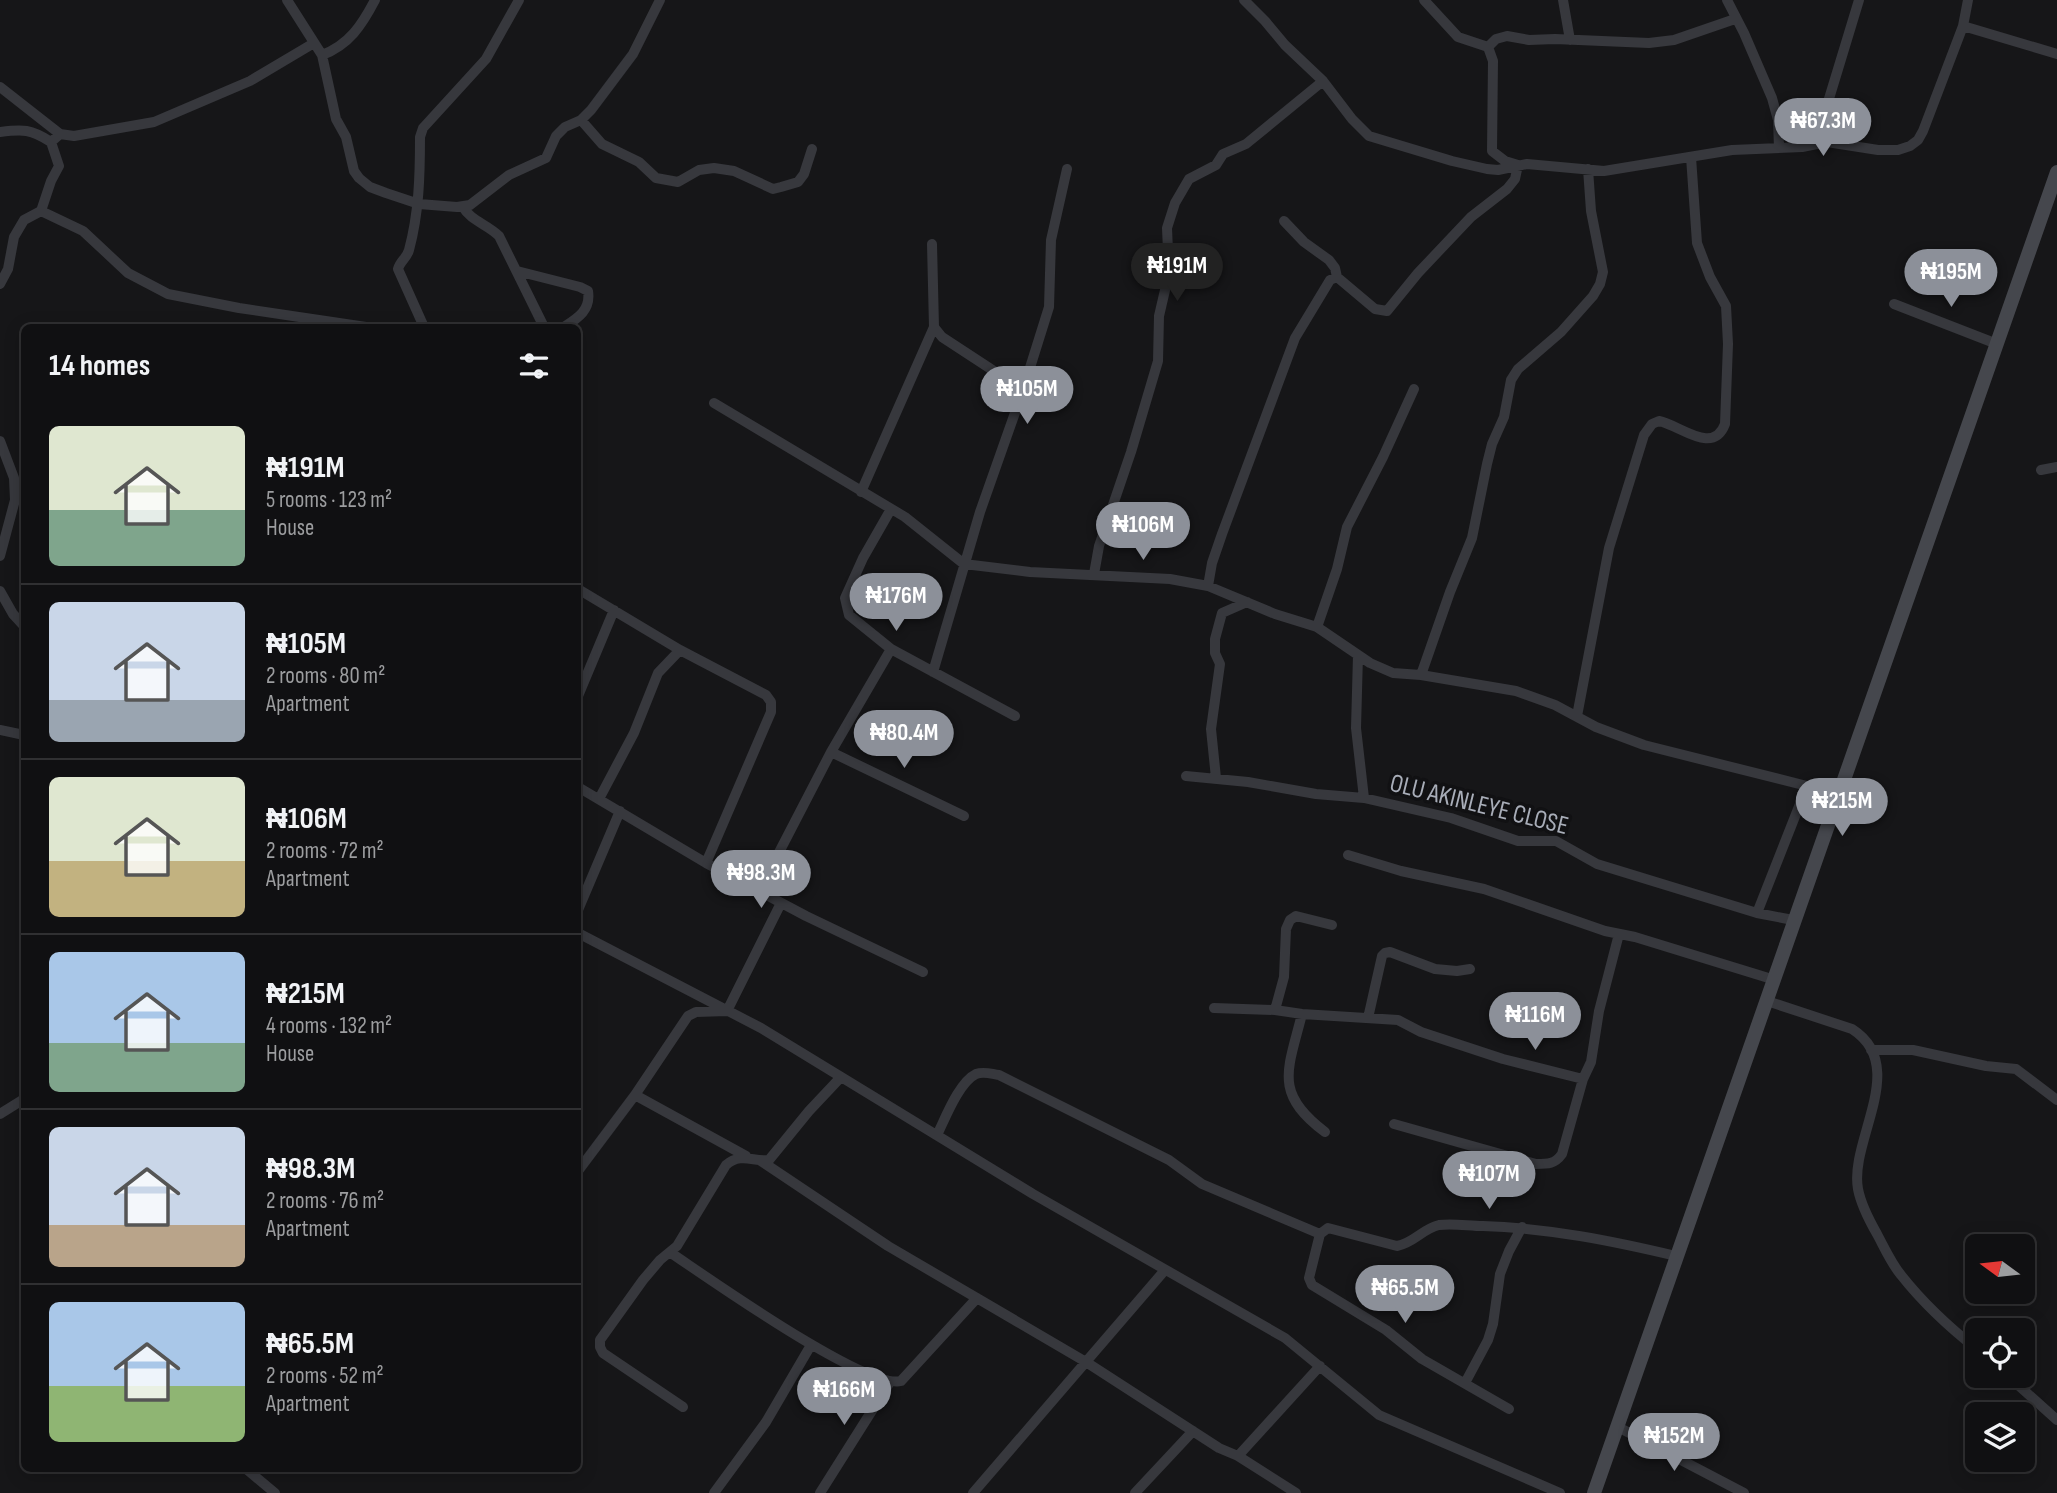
<!DOCTYPE html>
<html lang="en">
<head>
<meta charset="utf-8">
<style>
  :root { --surface:#101012; --page:#19191b; --text:#f1f3f6; --muted:#9c9d9f; --line:#303032; --accent:#8c9099 }
  body { margin:0; font-family:"Sofia Sans Condensed",sans-serif; background:var(--page); color:var(--text); height:100vh; display:flex; flex-direction:column; font-size:26px; white-space:nowrap }
  * { box-sizing:border-box; margin:0 }
  p { font-size:23px; color:var(--muted) }
  .icon { flex:none; width:38px; height:38px; fill:none; stroke:currentColor; stroke-width:2; stroke-linecap:round; stroke-linejoin:round }
  .map { position:relative; flex:1; overflow:hidden }
  .side { position:absolute; left:21px; top:324px; width:560px; height:1148px; display:flex; flex-direction:column; background:var(--surface); border-radius:10px; box-shadow:0 4px 18px #0003,0 0 0 2px var(--line) }
  .side>* { flex:none }
  .needle { width:46px; rotate:285deg }
  .buttons { position:absolute; left:1965px; top:1234px; display:grid; gap:14px }
  .buttons a { display:grid; place-items:center; width:70px; height:70px; border-radius:10px; background:var(--surface); box-shadow:0 4px 18px #0003,0 0 0 2px var(--line); font-size:35px }
  .price { position:absolute; translate:-50% -60px; padding:0 16px; border-radius:24px; background:var(--accent); color:#fff; font-size:23px; line-height:46px; filter:drop-shadow(0 2px 4px #0008) }
  .price::after { content:''; position:absolute; left:50%; top:42px; width:21px; height:16px; margin-left:-10px; background:inherit; clip-path:polygon(0 0,100% 0,50% 100%) }
  .price.current { background:#222; color:#fff }
  ul { padding:0; list-style:none }
  li { display:flex; align-items:center; gap:21px; height:175px; padding:0 28px }
  li+li { border-top:2px solid var(--line) }
  li span { display:grid; place-items:center; flex:none; width:196px; height:140px; border-radius:10px; color:#555 }
  li>.icon { margin-inline-start:auto }
  span .icon { width:84px; height:84px; fill:#fffc; stroke-width:1 }
  li b { font-size:30px }
  h2 { display:flex; justify-content:space-between; align-items:center; height:84px; padding:0 28px; font-size:30px }
  .map>svg:first-child { display:block }
</style>
</head>
<body>
<div class="map">
<svg width="2057" height="1493" viewBox="0 0 2057 1493">
  <rect width="100%" height="100%" fill="#161618"/>
  <g fill="none" stroke-linecap="round" stroke-linejoin="round">
    <path stroke="#37383d" stroke-width="10" d="M287,0L322,55L336,119L346,137L354,171L359,178L370,187L386,193L419,204L457,207L470,205L509,175L546,158L556,136L565,127L581,120L591,110L633,54L660,0
      M1244,0L1265,21L1285,45L1323,81L1352,119L1369,136L1452,161L1487,169L1498,170L1527,164L1604,171L1732,150L1802,147L1827,142L1878,150H1898L1910,146L1918,140L1923,131L1963,26L1968,0
      M1563,0L1570,40
      M1727,0L1744,33L1772,98L1778,120L1779,148
      M1963,26L2057,54
      M1488,47L1496,39L1507,36L1529,40L1555,39L1649,43L1674,40L1735,19
      M322,55C349,45 362,25 375,0
      M0,87L60,134
      M581,120L602,144L639,162L656,178L678,182L699,170L714,168L734,171L773,189L781,187L798,182L804,174L812,149
      M0,132C23,129 31,129 51,142
      M1818,144L1821,125L1859,0
      M463,207C471,221 487,224 499,236L544,327
      M41,211L83,231L128,273L168,294L239,308L366,327
      M1284,221L1304,242L1329,260L1335,268L1337,277L1375,309L1387,311L1418,273L1471,217L1507,189L1515,179L1518,165L1505,161L1492,151L1493,61L1488,47L1458,37L1424,0
      M932,244L934,327L942,337L1023,390
      M517,271L580,287L588,291C591,310 578,318 564,327
      M0,284L8,269L14,237L24,220L41,211L51,181L59,166L51,142L60,134L74,136L154,122L250,81L314,43
      M1894,304L1997,344
      M424,327L398,269C400,261 407,258 409,250C419,213 420,176 420,137L423,128L486,59L519,0
      M714,403L905,517L964,564L1030,572L1170,579L1208,586L1275,614L1317,627L1370,663L1393,673L1421,675L1516,691L1555,705L1596,727L1644,745L1807,786L1841,790
      M0,441L14,478L15,500L0,556
      M2041,470L2057,467
      M861,492L934,327
      M891,509L863,558L845,598L849,615L891,649L1015,716
      M1094,574L1099,546L1131,452L1158,361L1159,316L1169,273L1167,228L1175,203L1189,179L1216,165L1223,154L1246,144L1323,81
      M1208,586L1212,563L1222,534L1295,338L1330,280L1337,277
      M578,589L680,650L766,695L771,702V712L706,863
      M0,591L13,614L24,626
      M1317,627L1337,569L1347,527L1383,457L1414,389
      M1358,655L1356,728L1364,798
      M933,672L980,512L1023,390L1049,307L1051,240L1067,169
      M1421,675L1450,592L1472,538L1487,464L1492,444L1504,417L1511,380L1518,369L1561,332L1593,296L1600,284L1603,272L1591,211L1588,169
      M578,696L614,610
      M1577,716L1609,548L1644,435L1652,424L1659,421C1680,425 1713,456 1725,424L1728,344L1726,306L1710,277L1697,243L1691,157
      M0,730L24,735
      M831,752L964,816
      M1186,776L1248,782L1316,794L1364,798L1451,818L1518,841H1556L1597,864L1757,913L1793,920
      M1216,778L1211,729L1220,664L1215,653V639L1222,613L1247,602
      M578,787L706,863L806,916L923,972
      M599,799L634,733L658,673L680,650
      M1348,855L1401,871L1484,889L1605,931L1635,937L1775,980
      M759,891L831,752L891,649
      M578,910L620,811
      M1757,913L1807,786
      M578,933L761,1028L1033,1194L1285,1338L1379,1415L1560,1493
      M1767,1001L1852,1029C1910,1066 1849,1140 1858,1189C1861,1205 1869,1220 1877,1234C1884,1247 1891,1263 1901,1275C1923,1303 1950,1328 1978,1350
      M1214,1008L1275,1010L1302,1014L1398,1020L1421,1032L1503,1059L1583,1079L1591,1062L1599,1011L1619,934
      M1275,1010L1284,977L1286,929L1290,920L1296,916L1332,925
      M1302,1014C1288,1070 1273,1093 1325,1132
      M1368,1018L1382,956L1385,953L1390,952L1435,969L1457,971L1470,969
      M1871,1050H1913L1986,1066L2016,1069L2057,1100
      M635,1095L746,1156
      M0,1114L24,1099
      M1394,1124L1536,1164C1548,1164 1555,1164 1562,1154L1583,1079
      M937,1135C945,1119 959,1082 976,1074C984,1071 991,1074 999,1075L1169,1160L1202,1184L1320,1234
      M761,1161L888,1246L1086,1362L1219,1448L1238,1456L1296,1493
      M578,1171L635,1095L688,1016L696,1012L727,1011L781,903
      M671,1253C707,1277 866,1390 901,1381L977,1298
      M2008,1376L2057,1420
      M1465,1383L1488,1340L1493,1324L1500,1274L1509,1251L1522,1227
      M683,1407L603,1353L600,1347V1340L643,1280L660,1260L677,1246L726,1165C741,1152 753,1162 769,1160L809,1111L841,1077
      M1509,1409L1422,1359L1386,1330L1312,1285L1309,1278L1320,1234L1328,1228L1397,1246C1414,1243 1422,1229 1439,1225C1453,1223 1469,1226 1483,1226C1548,1228 1613,1241 1676,1256
      M1618,1427L1744,1493
      M1238,1456L1320,1366
      M245,1468L275,1493
      M714,1493L766,1422L811,1345
      M820,1493L890,1382
      M973,1493L1165,1270
      M1135,1493L1193,1431"/>
    <path stroke="#45474d" stroke-width="14" d="M1594,1493L2057,172"/>
  </g>
  <g text-anchor="middle" dominant-baseline="central" stroke-width="7" stroke-linejoin="round" paint-order="stroke">
    <g font-size="26" fill="#a8adb8" stroke="#111113">
      <text transform="translate(1479 805) rotate(14)">OLU AKINLEYE CLOSE</text>
    </g>
  </g>
</svg>
<div class="buttons">
<a><svg class="needle" viewBox="-14 -14 28 28"><path d="M0-13l5 13h-10z" fill="#e53935"/><path d="M0 13l5-13h-10z" fill="#9c9d9f"/></svg></a>
<a><svg class="icon" aria-label="locate" viewBox="0 0 24 24"><circle cx="12" cy="12" r="6"/><path d="M12 2v4M12 18v4M2 12h4M18 12h4"/></svg></a>
<a><svg class="icon" aria-label="layers" viewBox="0 0 24 24"><path d="M12 4l9 5-9 5-9-5zM3 14l9 5 9-5"/></svg></a>
</div>
<b class="price" style="left:1823px;top:158px">₦67.3M</b>
<b class="price current" style="left:1177px;top:303px">₦191M</b>
<b class="price" style="left:1951px;top:309px">₦195M</b>
<b class="price" style="left:1027px;top:426px">₦105M</b>
<b class="price" style="left:1143px;top:562px">₦106M</b>
<b class="price" style="left:896px;top:633px">₦176M</b>
<b class="price" style="left:904px;top:770px">₦80.4M</b>
<b class="price" style="left:1842px;top:838px">₦215M</b>
<b class="price" style="left:761px;top:910px">₦98.3M</b>
<b class="price" style="left:1535px;top:1052px">₦116M</b>
<b class="price" style="left:1489px;top:1211px">₦107M</b>
<b class="price" style="left:1405px;top:1325px">₦65.5M</b>
<b class="price" style="left:844px;top:1427px">₦166M</b>
<b class="price" style="left:1674px;top:1473px">₦152M</b>
<section class="side">
<h2>14 homes<svg class="icon" aria-label="filters" viewBox="0 0 24 24"><path d="M4 7h16M4 17h16"/><circle cx="9" cy="7" r="2"/><circle cx="15" cy="17" r="2"/></svg></h2>
<ul>
<li><span style="background:linear-gradient(#dfe7d0 60%,#7fa58c 0)"><svg class="icon" aria-label="home" viewBox="0 0 24 24"><path d="M3 11l9-7 9 7M6 9v11h12V9"/></svg></span><div><b>₦191M</b><p>5 rooms · 123 m²</p><p>House</p></div></li>
<li><span style="background:linear-gradient(#c9d6e8 70%,#9aa5b1 0)"><svg class="icon" aria-label="home" viewBox="0 0 24 24"><path d="M3 11l9-7 9 7M6 9v11h12V9"/></svg></span><div><b>₦105M</b><p>2 rooms · 80 m²</p><p>Apartment</p></div></li>
<li><span style="background:linear-gradient(#dfe7d0 60%,#c2b280 0)"><svg class="icon" aria-label="home" viewBox="0 0 24 24"><path d="M3 11l9-7 9 7M6 9v11h12V9"/></svg></span><div><b>₦106M</b><p>2 rooms · 72 m²</p><p>Apartment</p></div></li>
<li><span style="background:linear-gradient(#a9c7e8 65%,#7fa58c 0)"><svg class="icon" aria-label="home" viewBox="0 0 24 24"><path d="M3 11l9-7 9 7M6 9v11h12V9"/></svg></span><div><b>₦215M</b><p>4 rooms · 132 m²</p><p>House</p></div></li>
<li><span style="background:linear-gradient(#c9d6e8 70%,#b9a48a 0)"><svg class="icon" aria-label="home" viewBox="0 0 24 24"><path d="M3 11l9-7 9 7M6 9v11h12V9"/></svg></span><div><b>₦98.3M</b><p>2 rooms · 76 m²</p><p>Apartment</p></div></li>
<li><span style="background:linear-gradient(#a9c7e8 60%,#8fb573 0)"><svg class="icon" aria-label="home" viewBox="0 0 24 24"><path d="M3 11l9-7 9 7M6 9v11h12V9"/></svg></span><div><b>₦65.5M</b><p>2 rooms · 52 m²</p><p>Apartment</p></div></li>
</ul>
</section>
</div>
</body>
</html>
